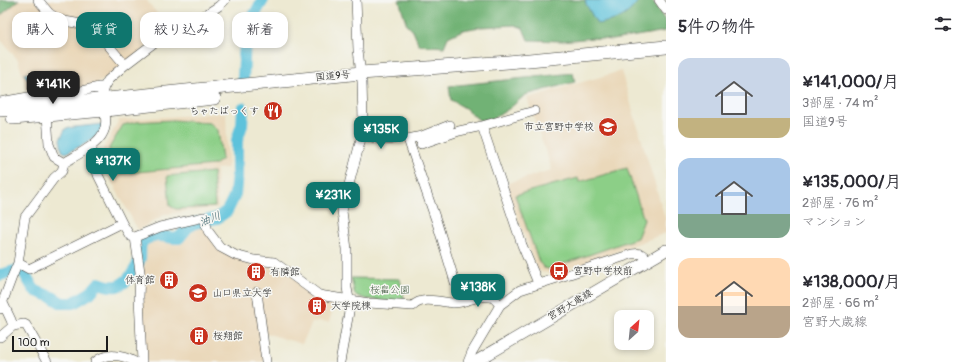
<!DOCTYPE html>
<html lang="ja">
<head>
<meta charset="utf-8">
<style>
  :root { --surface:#fff; --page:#f7f7f7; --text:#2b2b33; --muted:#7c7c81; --accent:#0f766e }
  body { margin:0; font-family:Pangolin,"Klee One",sans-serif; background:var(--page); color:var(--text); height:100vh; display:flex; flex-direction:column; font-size:15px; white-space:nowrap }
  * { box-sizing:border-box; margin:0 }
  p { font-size:13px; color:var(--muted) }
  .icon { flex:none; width:22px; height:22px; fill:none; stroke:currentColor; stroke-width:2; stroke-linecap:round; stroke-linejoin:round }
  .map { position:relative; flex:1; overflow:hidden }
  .drawer { display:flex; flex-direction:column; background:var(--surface); width:300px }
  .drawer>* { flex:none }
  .hud { position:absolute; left:12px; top:12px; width:380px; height:36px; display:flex; gap:8px }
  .needle { width:26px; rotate:27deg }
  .tools { position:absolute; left:614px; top:310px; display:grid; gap:8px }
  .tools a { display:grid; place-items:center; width:40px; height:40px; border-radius:8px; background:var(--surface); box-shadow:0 2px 6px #0003; font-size:20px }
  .scale { position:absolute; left:12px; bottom:10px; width:96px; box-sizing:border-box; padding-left:4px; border:2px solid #1c1c1c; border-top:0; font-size:11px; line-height:14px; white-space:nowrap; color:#1c1c1c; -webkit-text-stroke:3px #f6f6f2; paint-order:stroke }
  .price { position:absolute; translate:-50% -34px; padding:0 9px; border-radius:8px; background:var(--accent); color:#fff; font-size:13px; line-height:26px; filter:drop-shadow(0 1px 2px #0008) }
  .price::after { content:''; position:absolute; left:50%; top:24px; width:12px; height:9px; margin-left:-6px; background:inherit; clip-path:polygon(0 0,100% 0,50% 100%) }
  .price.selected { background:#222; color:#fff }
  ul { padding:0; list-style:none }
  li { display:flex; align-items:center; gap:12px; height:100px; padding:0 12px }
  li span { display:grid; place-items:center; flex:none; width:112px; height:80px; border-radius:12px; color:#555 }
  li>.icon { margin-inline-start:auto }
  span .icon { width:48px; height:48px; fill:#fffc; stroke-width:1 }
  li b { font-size:17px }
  h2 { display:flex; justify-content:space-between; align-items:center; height:48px; padding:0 12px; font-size:17px }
  .pill { padding:0 14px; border-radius:12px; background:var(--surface); box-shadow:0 2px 6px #0003; font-size:14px; line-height:36px }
  .pill.selected { background:var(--accent); color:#fff }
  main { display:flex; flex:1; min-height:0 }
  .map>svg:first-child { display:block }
</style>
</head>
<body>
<main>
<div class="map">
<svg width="666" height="362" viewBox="0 0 666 362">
  <rect width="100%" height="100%" fill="#f6f6f2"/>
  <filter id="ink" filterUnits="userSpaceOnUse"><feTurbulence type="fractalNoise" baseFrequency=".025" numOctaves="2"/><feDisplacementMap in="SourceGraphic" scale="8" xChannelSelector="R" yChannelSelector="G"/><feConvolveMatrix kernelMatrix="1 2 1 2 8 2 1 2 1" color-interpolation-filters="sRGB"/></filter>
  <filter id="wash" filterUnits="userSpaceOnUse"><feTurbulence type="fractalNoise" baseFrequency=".012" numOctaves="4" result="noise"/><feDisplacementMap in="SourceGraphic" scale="16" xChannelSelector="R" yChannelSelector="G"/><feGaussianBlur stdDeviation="0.9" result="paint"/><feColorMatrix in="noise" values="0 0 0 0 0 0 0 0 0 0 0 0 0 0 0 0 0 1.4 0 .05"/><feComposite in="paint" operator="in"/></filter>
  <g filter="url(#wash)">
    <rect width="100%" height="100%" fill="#ede9d2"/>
    <path fill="#ead8ba" d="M0,0H148L147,1L168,27V30L105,79L93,86L28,95L18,60L0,39Z
      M621,71L666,221V233L580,265L549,273L542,272L537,269L509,194L508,183L552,170L527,98Z
      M226,113L228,168L216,169L218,208L166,214L138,230L111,180L103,149L119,120Z
      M201,223L218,250L275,264L311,290L310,296L319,297L322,301L332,303V312L329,322L317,321L312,323L302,344L265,333L264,362H145L140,247L144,241L153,236H161L171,240H178L182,237L188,229L194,224Z"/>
    <path fill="#8ccf87" stroke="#547652" d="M173,120L210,123L218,130L222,159L214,165L115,174L109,148L123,125L136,122Z
      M627,168L644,220L637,238L549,269L544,268L539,262L515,195L578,178L579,182Z
      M213,172L215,207L176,209L170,206L167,176Z
      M351,278L400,279L405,303L366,299L355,295Z"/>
    <path fill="#71b274" stroke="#466748" d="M0,0H19L0,16Z
      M399,0H652L666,22V31L612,40L593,38L561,41L528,40L523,28L515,25L480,27L463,30L448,37L444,47L419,45L413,31L407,25Z
      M573,73L575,82L525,95L510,108L493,119L479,120L465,108L451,100L449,86Z"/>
    <path fill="#5dc2db" stroke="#3c6f7c" d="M585,0H638V1C626,18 617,20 597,24L586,4Z
      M56,71L57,75L66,73V77H57L58,87L32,89L31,84L24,74L34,73L36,76L42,77L46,72Z
      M103,124L99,134L87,143L66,153L62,151L60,139L66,128Z"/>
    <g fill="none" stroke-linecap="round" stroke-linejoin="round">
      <path stroke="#5dc2db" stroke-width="12" d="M243,79L245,40L246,29L263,0
        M0,275L18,270L23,271L33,288L36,291L52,297L62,303H73L90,293L99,283C104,285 111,287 117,286C128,283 137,269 140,258C141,251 138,243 146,239C158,232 167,239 179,238L188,227L195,223L217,218L227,211L232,201L235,194L237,174V140L242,125L243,108"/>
    </g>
  </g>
  <g filter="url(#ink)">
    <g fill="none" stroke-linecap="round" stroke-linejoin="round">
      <g stroke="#3b3b37" stroke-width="10">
        <path id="minor" d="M38,0L49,13L59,20L92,26L125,65
          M659,0L666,10
          M0,102L34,96L77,92L99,87H104
          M47,115L49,144L54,157L64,163
          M482,126L522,245L538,283
          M362,135C370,137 378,139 385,140C395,141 398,133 408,139L422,136L450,125
          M408,139L437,223L461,302
          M421,144L459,131L482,126L534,111
          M91,146L98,175L122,223L130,236L135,237
          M135,237L160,227L204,217L208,231L220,247L235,255L254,260L274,262L319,295L369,303L413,306C422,296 441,302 453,303C466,303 478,294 491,297C495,298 497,302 500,305
          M135,237L140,272L139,297L142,362
          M18,263L29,269L122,223
          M257,292L266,362
          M0,309L12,277L18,263L25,217L54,178L62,171L64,163C91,146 118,137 100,100L104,87L108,80L125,65L167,33L202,17L219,6L225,0
          M13,326L24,324L26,325L47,362
          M0,337L13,326L11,320L3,303
          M95,362C106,352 123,355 135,362
          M340,362L349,312V299L347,288V249L342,211L362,135L363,120L362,82L358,50L356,0
          M468,362L472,352L500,305L520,290L632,254C640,253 643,253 647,260"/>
      </g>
      <g stroke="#3b3b37" stroke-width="12">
        <path id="major" d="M475,362L666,250"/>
      </g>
      <g stroke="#3b3b37" stroke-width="14">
        <path id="highway" d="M0,110L361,73L508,62L666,47
          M13,118L105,110L214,98"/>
      </g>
      <use href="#minor" stroke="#fff" stroke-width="9"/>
      <use href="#major" stroke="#fff" stroke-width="11"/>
      <use href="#highway" stroke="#fff" stroke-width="13"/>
    </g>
  </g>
  <defs>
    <g id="restaurant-disc" transform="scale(1)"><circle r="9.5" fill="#c8321e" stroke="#f6f6f2"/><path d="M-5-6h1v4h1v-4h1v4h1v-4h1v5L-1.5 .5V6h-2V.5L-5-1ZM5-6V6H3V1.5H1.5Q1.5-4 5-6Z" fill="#fff"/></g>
    <g id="school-disc" transform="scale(1)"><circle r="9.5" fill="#c8321e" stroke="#f6f6f2"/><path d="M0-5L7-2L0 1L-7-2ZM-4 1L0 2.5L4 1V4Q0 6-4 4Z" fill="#fff"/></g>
    <g id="bus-disc" transform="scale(1)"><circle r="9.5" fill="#c8321e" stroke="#f6f6f2"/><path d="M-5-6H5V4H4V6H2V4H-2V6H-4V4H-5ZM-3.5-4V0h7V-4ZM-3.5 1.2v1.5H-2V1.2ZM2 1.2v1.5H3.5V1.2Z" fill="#fff"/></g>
    <g id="building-disc" transform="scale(1)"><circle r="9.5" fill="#c8321e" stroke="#f6f6f2"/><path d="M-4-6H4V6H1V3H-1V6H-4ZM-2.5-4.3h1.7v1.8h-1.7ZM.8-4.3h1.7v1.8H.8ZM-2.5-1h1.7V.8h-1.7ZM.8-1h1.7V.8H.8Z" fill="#fff"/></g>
    <g id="university-disc" transform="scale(1)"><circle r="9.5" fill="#c8321e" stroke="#f6f6f2"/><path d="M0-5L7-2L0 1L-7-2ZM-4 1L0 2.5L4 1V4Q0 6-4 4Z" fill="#fff"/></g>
  </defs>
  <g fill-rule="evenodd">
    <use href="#restaurant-disc" x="273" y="111"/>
    <use href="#school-disc" x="608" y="127"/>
    <use href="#bus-disc" x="559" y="271"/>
    <use href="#building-disc" x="256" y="272"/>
    <use href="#building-disc" x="169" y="280"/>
    <use href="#university-disc" x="198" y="293"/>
    <use href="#building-disc" x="317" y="306"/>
    <use href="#building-disc" x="199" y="336"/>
  </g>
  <g text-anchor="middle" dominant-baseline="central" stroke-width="3" stroke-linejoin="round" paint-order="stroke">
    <g font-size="10" fill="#1c1c1c" stroke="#f6f6f2">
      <text transform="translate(333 76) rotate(-6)">国道9号</text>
      <text transform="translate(570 305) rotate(-31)">宮野大歳線</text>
    </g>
    <g font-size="10" fill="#1c1c1c" stroke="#f6f6f2" text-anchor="start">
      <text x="259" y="111" text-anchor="end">ちゃたばっくす</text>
      <text x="594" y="127" text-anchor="end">市立宮野中学校</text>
      <text x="573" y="271">宮野中学校前</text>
      <text x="270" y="272">有隣館</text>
      <text x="155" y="280" text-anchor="end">体育館</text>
      <text x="212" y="293">山口県立大学</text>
      <text x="331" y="306">大学院棟</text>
      <text x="213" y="336">桜翔館</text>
    </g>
    <g font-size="10" fill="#435b41" stroke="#f6f6f2">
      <text x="390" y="290">桜畠公園</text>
    </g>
    <g font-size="11" font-style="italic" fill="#365e68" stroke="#f6f6f2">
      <text transform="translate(210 219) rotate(-22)">油川</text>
    </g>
  </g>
</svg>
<div class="tools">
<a><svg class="needle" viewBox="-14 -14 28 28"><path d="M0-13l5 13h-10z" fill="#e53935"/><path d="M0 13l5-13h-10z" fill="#7c7c81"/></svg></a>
</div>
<div class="scale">100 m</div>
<b class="price selected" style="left:53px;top:105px">¥141K</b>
<b class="price" style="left:381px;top:150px">¥135K</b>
<b class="price" style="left:113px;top:182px">¥137K</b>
<b class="price" style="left:333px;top:216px">¥231K</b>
<b class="price" style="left:478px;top:308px">¥138K</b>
<div class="hud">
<a class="pill">購入</a>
<a class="pill selected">賃貸</a>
<a class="pill">絞り込み</a>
<a class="pill">新着</a>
</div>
</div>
<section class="drawer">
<h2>5件の物件<svg class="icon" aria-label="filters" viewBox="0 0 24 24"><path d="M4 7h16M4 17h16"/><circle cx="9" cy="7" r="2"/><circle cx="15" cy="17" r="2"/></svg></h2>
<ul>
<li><span style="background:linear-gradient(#c9d6e8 75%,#c2b280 0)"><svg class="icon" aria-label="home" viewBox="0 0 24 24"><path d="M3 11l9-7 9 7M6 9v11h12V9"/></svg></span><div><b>¥141,000/月</b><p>3部屋 · 74 m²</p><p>国道9号</p></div></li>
<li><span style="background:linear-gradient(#a9c7e8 70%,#7fa58c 0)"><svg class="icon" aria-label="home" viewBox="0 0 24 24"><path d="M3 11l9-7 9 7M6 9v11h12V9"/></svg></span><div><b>¥135,000/月</b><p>2部屋 · 76 m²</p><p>マンション</p></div></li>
<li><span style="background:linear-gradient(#ffd9b3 60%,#b9a48a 0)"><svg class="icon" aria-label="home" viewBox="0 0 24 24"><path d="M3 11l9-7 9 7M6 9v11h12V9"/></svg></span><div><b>¥138,000/月</b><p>2部屋 · 66 m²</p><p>宮野大歳線</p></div></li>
</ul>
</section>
</main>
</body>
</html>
